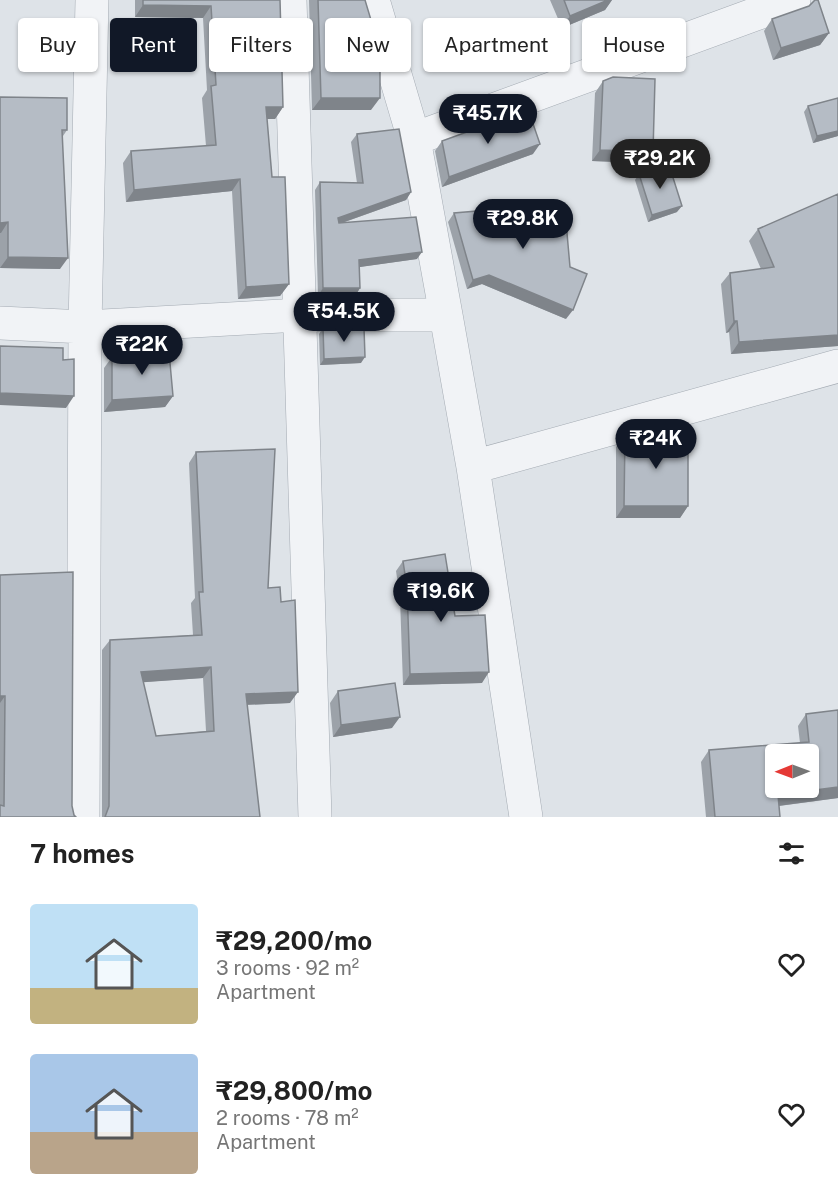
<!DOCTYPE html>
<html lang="en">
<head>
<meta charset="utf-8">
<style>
  :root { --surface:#fff; --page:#f2f2f2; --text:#222; --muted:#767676; --accent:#111827 }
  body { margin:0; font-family:"Public Sans",sans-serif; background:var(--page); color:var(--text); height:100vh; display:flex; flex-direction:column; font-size:22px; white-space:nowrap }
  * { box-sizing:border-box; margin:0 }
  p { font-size:20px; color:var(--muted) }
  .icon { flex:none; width:33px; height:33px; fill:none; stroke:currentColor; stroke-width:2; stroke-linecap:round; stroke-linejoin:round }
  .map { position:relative; height:817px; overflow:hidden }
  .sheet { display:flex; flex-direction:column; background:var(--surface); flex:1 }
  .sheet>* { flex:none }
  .top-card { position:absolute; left:18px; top:18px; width:802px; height:54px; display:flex; gap:12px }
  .needle { width:39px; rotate:269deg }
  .controls { position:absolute; left:765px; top:744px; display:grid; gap:12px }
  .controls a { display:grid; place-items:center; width:54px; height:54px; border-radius:6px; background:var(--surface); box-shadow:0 2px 4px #0004; font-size:30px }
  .price { position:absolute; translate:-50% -51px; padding:0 14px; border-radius:21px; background:var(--accent); color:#fff; font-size:20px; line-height:39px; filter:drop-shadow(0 2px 3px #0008) }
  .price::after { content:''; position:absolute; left:50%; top:36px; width:18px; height:14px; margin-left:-9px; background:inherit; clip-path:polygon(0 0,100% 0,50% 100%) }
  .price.selected { background:#222; color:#fff }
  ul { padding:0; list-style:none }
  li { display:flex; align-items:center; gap:18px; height:150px; padding:0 30px }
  li span { display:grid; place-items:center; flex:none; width:168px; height:120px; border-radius:6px; color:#555 }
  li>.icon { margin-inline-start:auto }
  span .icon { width:72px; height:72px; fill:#fffc; stroke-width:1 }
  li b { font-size:26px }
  h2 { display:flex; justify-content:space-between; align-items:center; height:72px; padding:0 30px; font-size:26px }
  .tag { padding:0 21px; border-radius:6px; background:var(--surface); box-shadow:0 2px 4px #0004; font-size:21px; line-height:54px }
  .tag.selected { background:var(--accent); color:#fff }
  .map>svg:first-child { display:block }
</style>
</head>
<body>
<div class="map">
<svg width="838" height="817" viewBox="0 0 838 817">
  <rect width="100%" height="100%" fill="#dee3e8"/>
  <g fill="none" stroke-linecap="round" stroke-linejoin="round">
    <g stroke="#a3aab2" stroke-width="34">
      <path id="street" d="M290,0L315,817
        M414,139L794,0
        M446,315L473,467L526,817
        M0,323L85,327L300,315H446L414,139L373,0
        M473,467L838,366
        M83,817L85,327L92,0"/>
    </g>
    <use href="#street" stroke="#f1f3f6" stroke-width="33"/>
  </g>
  <path fill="#9ca2a9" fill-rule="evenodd" d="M135,0H280L283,107L275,119H267L272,177L289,284L280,296L238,299L232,191L126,202L123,163L131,151L206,146L202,98L207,90L203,18L135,17Z
    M309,0H365L371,110H312Z
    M550,0H612L605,10L562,28Z
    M809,6L829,33L820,45L773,60L764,31L772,19Z
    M603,81L653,152L645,163L592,161L595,93Z
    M0,97L67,130L63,136L60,269L0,268Z
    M838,98V136L813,143L804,112L808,106Z
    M487,130L533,154L442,187L435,151L442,141Z
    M357,134L411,192L406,200L342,223L417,259L359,267L360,288L355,296H318L315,190L320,182L357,183L351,142Z
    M639,174L677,212L648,222L635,180Z
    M838,194V346L731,354L729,332L726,333L721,284L730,273L761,269L749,241L758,229Z
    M454,213L566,319L482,284L467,289L448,222Z
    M323,328L361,363L320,365L319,334Z
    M112,357L173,396L165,407L104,412V368Z
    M625,435L688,506L680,518H616V447Z
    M196,452L268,588L290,703L247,705L260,817H102V650L110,640L193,635L191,603L195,598L189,463ZM203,678L206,731L156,736L143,682Z
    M403,561L455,616L482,683L403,685L400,598L396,571Z
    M0,575L72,806L74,815L0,817Z
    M338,691L392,728L333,737L330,703Z
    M838,710V798L779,806L780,817H706L701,762L709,750L800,743L798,726L806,714Z"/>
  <path fill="#7f848a" d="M608,0H612L605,10L562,28L570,16Z
    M143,5L211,6L203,18L135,17Z
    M829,33L820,45L773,60L781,48Z
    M321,98H380L371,110H312Z
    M266,107H283L275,119H258Z
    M838,131V136L813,143L817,136Z
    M540,144L533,154L442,187L449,177Z
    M600,150L653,152L645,163L592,161Z
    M240,179L232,191L126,202L134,190Z
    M411,192L406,200L333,226L338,218Z
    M682,206L677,212L648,222L652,215Z
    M8,222L1,233H0V223Z
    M422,252L417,259L353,268L359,260Z
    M8,257L68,258L60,269L0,268Z
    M489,275L573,310L566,319L482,284L467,289L473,280Z
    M289,284L280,296L238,299L246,287Z
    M323,288H360L355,296H318Z
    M734,321H737L729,332L726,333Z
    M838,335V346L731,354L739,342Z
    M365,357L361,363L320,365L324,359Z
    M0,393L74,396L66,408L0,405Z
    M173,396L165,407L104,412L112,400Z
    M624,506H688L680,518H616Z
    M211,667L203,678L133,683L141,672Z
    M489,672L482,683L403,685L410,674Z
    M298,692L290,703L239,705L246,694Z
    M0,696H5L0,703Z
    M400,717L392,728L333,737L341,725Z
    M838,787V798L770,807L778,795Z"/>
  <path fill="#b5bcc5" stroke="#7f848a" stroke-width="1.5" fill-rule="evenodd" d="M143,0H280L283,107H266L272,177H285L289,284L246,287L240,179L134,190L131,151L216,145L211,86L216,85L211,6L143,5Z
    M318,0H365L380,50V98H321Z
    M564,0H608L570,16Z
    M815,0H818L829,33L781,48L772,19L809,6Z
    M613,77L655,79L653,152L600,150L603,81Z
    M0,97L67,98V130H62L68,258L8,257V222L0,223Z
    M838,98V131L817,136L808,106Z
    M530,115L540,144L449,177L442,141L486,125L487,130Z
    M399,129L411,192L338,218L339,223L416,217L422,252L359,260L360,288H323L320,182L363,183L357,134Z
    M669,165L682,206L652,215L639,174Z
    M838,194V335L739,342L737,321H734L730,273L774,267L758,229Z
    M560,204L566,222L570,267L587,274L573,310L489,275L473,280L454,213Z
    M323,328H364L365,357L324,359Z
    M0,346L63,348V360L74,359V396L0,393Z
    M169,352L173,396L112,400V357Z
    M688,434V506H624L625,435Z
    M275,449L268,588L280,587L281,602L295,600L298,692L246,694L260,817H105L109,806L110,640L202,635L199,592H203L196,452ZM211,667L214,731L156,736L141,672Z
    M445,554L455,616L485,615L489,672L410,674L407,588L403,561Z
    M73,572L72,806L74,815L76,817H0V805L4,806L5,696H0V575Z
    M395,683L400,717L341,725L338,691Z
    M838,710V787L778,795L780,817H715L709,750L809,742L806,714ZM776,754H808V788H776Z"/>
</svg>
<div class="controls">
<a><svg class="needle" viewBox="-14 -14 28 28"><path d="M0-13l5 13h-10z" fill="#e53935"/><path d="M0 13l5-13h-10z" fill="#767676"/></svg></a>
</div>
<b class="price" style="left:488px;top:145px">₹45.7K</b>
<b class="price selected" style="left:660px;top:190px">₹29.2K</b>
<b class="price" style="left:523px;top:250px">₹29.8K</b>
<b class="price" style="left:344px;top:343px">₹54.5K</b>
<b class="price" style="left:142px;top:376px">₹22K</b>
<b class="price" style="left:656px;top:470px">₹24K</b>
<b class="price" style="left:441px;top:623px">₹19.6K</b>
<div class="top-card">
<a class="tag">Buy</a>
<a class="tag selected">Rent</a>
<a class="tag">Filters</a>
<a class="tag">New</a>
<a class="tag">Apartment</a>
<a class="tag">House</a>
</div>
</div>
<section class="sheet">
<h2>7 homes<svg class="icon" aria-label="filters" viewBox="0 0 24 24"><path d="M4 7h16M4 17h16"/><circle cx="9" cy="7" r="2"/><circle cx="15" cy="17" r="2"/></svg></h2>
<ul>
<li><span style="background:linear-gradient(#bfe0f5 70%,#c2b280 0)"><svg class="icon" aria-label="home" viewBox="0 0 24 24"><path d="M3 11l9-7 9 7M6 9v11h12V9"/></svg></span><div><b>₹29,200/mo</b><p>3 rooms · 92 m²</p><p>Apartment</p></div><svg class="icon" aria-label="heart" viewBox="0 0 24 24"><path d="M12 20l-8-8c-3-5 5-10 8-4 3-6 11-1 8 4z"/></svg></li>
<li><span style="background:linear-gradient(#a9c7e8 65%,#b9a48a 0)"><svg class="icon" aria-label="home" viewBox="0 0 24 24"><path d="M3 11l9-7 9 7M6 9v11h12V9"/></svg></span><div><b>₹29,800/mo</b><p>2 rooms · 78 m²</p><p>Apartment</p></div><svg class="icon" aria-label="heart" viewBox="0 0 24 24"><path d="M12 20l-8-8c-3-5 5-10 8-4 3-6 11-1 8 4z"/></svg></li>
</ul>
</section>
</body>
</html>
